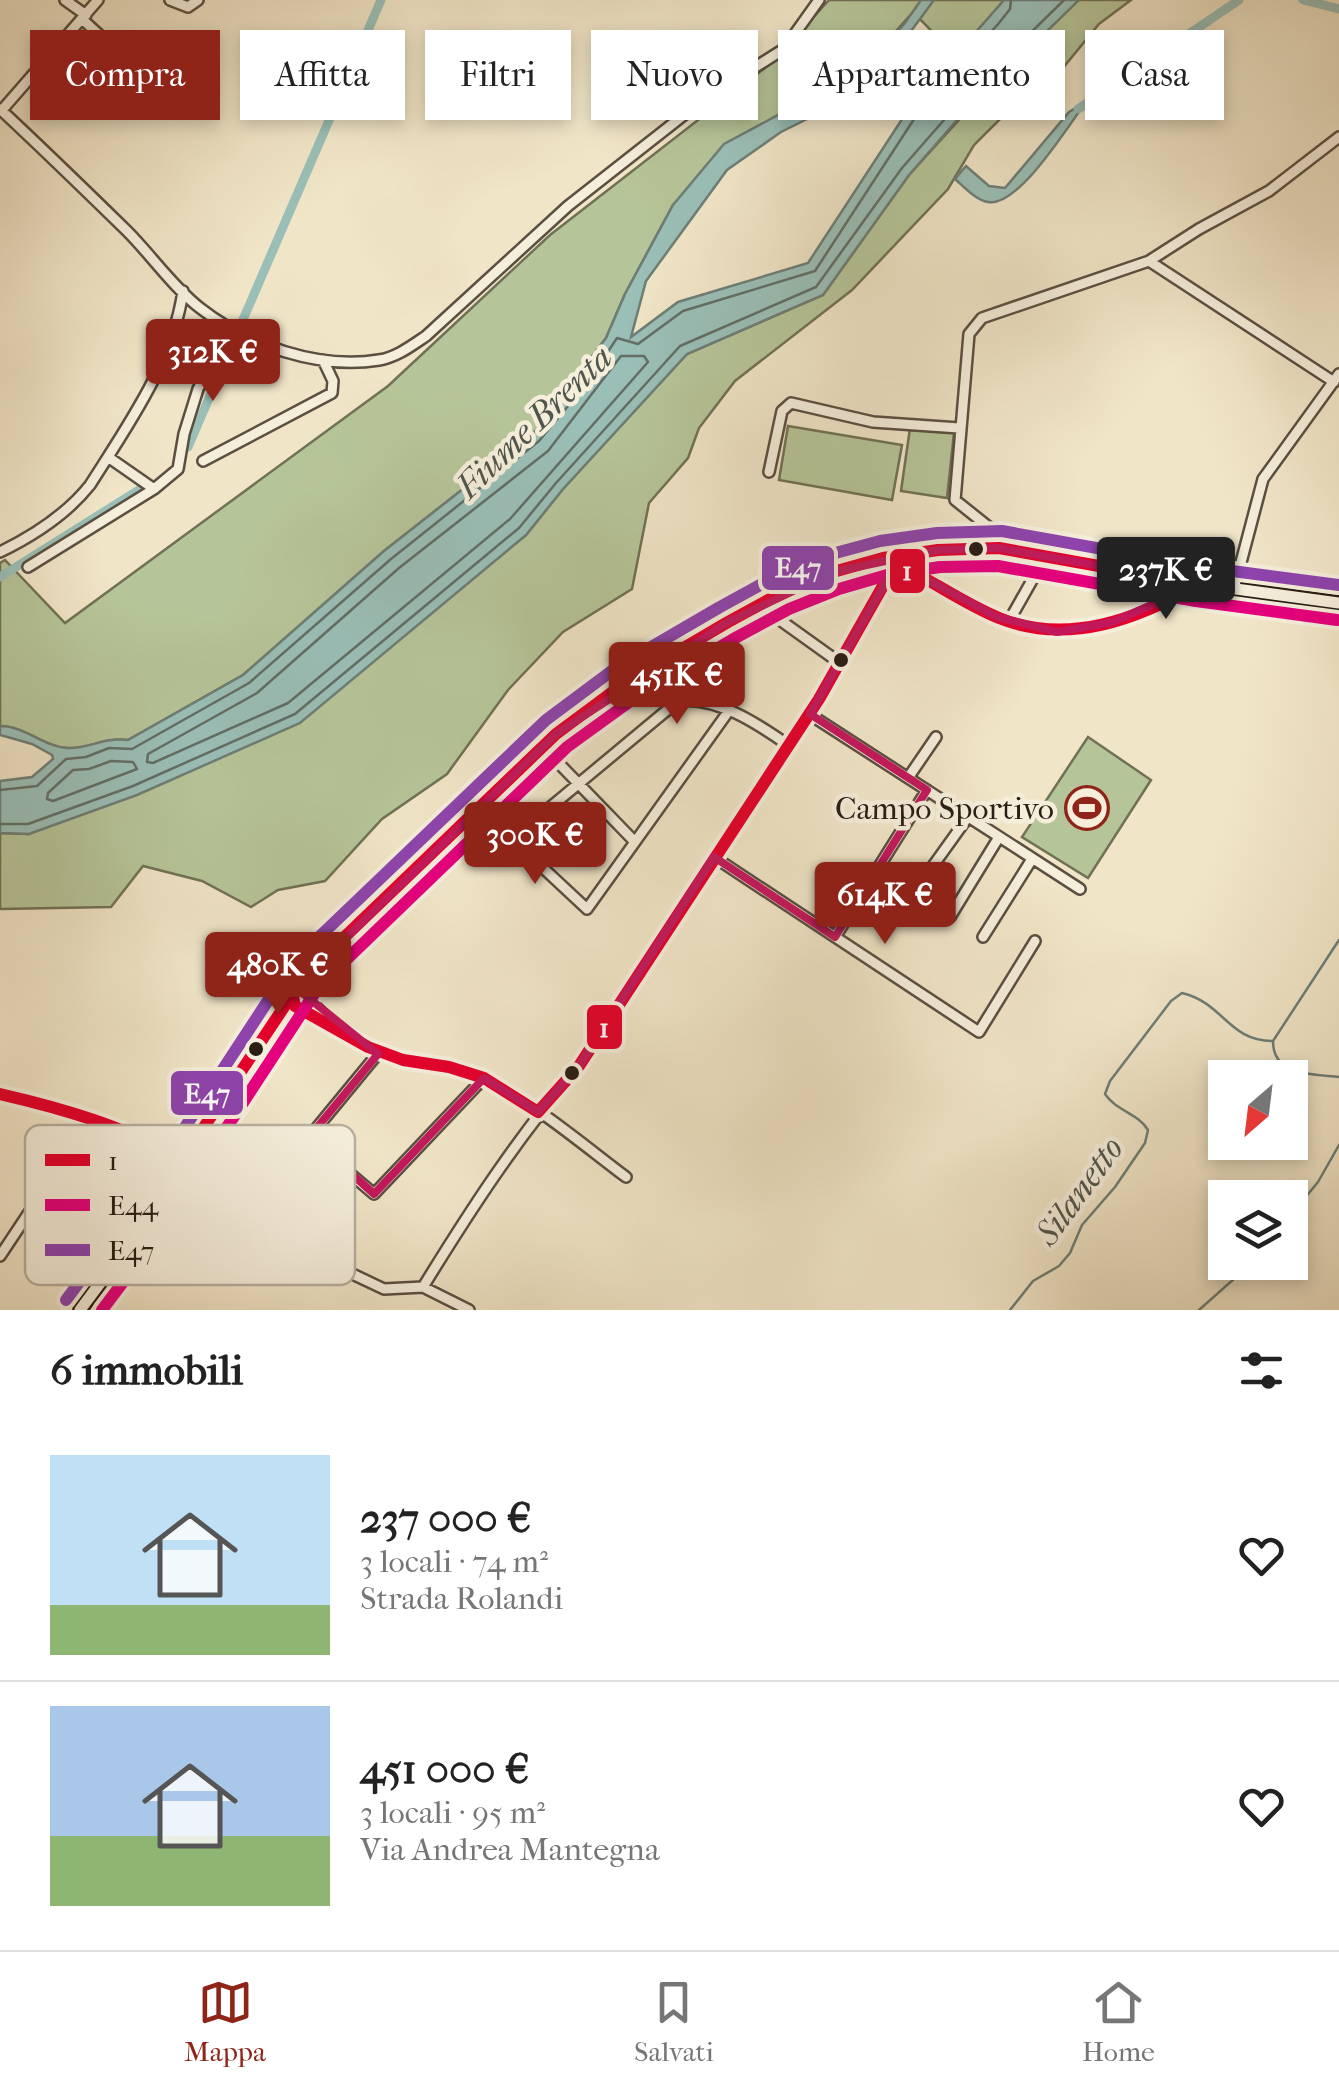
<!DOCTYPE html>
<html lang="it">
<head>
<meta charset="utf-8">
<style>
  :root { --surface:#fff; --page:#f2f2f2; --text:#222; --muted:#767676; --line:#e0e0e0; --accent:#8f2418 }
  body { margin:0; font-family:"IM FELL French Canon",serif; background:var(--page); color:var(--text); height:100vh; display:flex; flex-direction:column; font-size:38px; white-space:nowrap }
  * { box-sizing:border-box; margin:0 }
  p { font-size:32px; color:var(--muted) }
  .icon { flex:none; width:55px; height:55px; fill:none; stroke:currentColor; stroke-width:2; stroke-linecap:round; stroke-linejoin:round }
  .map { position:relative; height:1310px; overflow:hidden }
  .panel { display:flex; flex-direction:column; background:var(--surface); flex:1 }
  .panel>* { flex:none }
  .guide { position:absolute; left:30px; top:30px; width:1280px; height:90px; display:flex; gap:20px }
  .needle { width:65px; rotate:208deg }
  .controls { position:absolute; left:1208px; top:1060px; display:grid; gap:20px }
  .controls a { display:grid; place-items:center; width:100px; height:100px; border-radius:0px; background:var(--surface); box-shadow:0 5px 15px #0003; font-size:50px }
  .price { position:absolute; translate:-50% -85px; padding:0 22px; border-radius:10px; background:var(--accent); color:#fff; font-size:32px; line-height:65px; filter:drop-shadow(0 2px 5px #0008) }
  .price::after { content:''; position:absolute; left:50%; top:60px; width:30px; height:22px; margin-left:-15px; background:inherit; clip-path:polygon(0 0,100% 0,50% 100%) }
  .price.active { background:#222; color:#fff }
  ul { padding:0; list-style:none }
  li { display:flex; align-items:center; gap:30px; height:250px; padding:0 50px }
  li+li { border-top:2px solid var(--line) }
  li span { display:grid; place-items:center; flex:none; width:280px; height:200px; border-radius:0px; color:#555 }
  li>.icon { margin-inline-start:auto }
  span .icon { width:120px; height:120px; fill:#fffc; stroke-width:1 }
  li b { font-size:42px }
  h2 { display:flex; justify-content:space-between; align-items:center; height:120px; padding:0 50px; font-size:42px }
  .chip { padding:0 35px; border-radius:0px; background:var(--surface); box-shadow:0 5px 15px #0003; font-size:35px; line-height:90px }
  .chip.active { background:var(--accent); color:#fff }
  .tab-bar { display:flex; justify-content:space-around; align-items:center; height:140px; border-top:2px solid var(--line); background:var(--surface); font-size:28px; color:var(--muted) }
  .tab-bar a { display:grid; justify-items:center; gap:5px }
  .tab-bar .active { color:var(--accent) }
  .map>svg:first-child { display:block }
</style>
</head>
<body>
<div class="map">
<svg width="1339" height="1310" viewBox="0 0 1339 1310">
  <rect width="100%" height="100%" fill="#f0e5c7"/>
  <filter id="stains"><feTurbulence type="fractalNoise" baseFrequency=".002" numOctaves="4"/><feColorMatrix values="0 0 0 0 .2 0 0 0 0 .09 0 0 0 0 .02 0 0 0 .5 -.17"/></filter>
  <radialGradient id="worn" r=".72"><stop offset=".6" stop-color="#630" stop-opacity="0"/><stop offset="1" stop-color="#630" stop-opacity=".3"/></radialGradient>
  <path fill="#b6c599" stroke="#707156" stroke-width="2.5" d="M829,0H1131L1099,24L1040,96L1008,111L974,145L948,189L852,290L735,381L699,428L688,458L649,503L632,589L563,632L508,690L447,774L382,819L325,881L278,890L251,907L202,881L143,866L111,907L0,909V833L29,834L423,619L526,535L563,489L687,354L823,295L909,175L988,88L913,12L848,85L778,115L673,205L625,294L606,338L533,434L384,551L243,675L128,740C102,737 89,750 67,748C44,747 25,726 0,726V563L5,560L65,623L388,386L550,235L774,61Z
    M788,426L902,445L892,500L779,480Z
    M910,428L954,433L947,498L901,491Z
    M1088,737L1151,780L1088,878L1022,837Z"/>
  <path fill="#9abfb7" stroke="#6d7e76" stroke-width="2.5" d="M921,0H934L869,88L781,132L727,170L646,281L631,337L678,302L808,263L910,107L1004,0H1079L964,112L909,175L823,295L687,354L563,489L526,535L300,723L137,795L29,834L0,833V781L32,777L53,759L52,755L32,744L0,735V726C25,726 44,747 67,748C90,749 102,737 128,740L243,675L384,551L533,434L606,338L625,294L673,205L724,144L778,115L848,85L905,23Z
    M1086,102C1068,126 1018,208 988,202C976,200 964,187 955,179L966,166L989,186L1005,188L1069,112Z"/>
  <g fill="none" stroke-linecap="round" stroke-linejoin="round">
    <path stroke="#626e66" stroke-width="2.5" d="M621,356H644L648,362L510,519L288,703L153,763L147,762L148,754L257,693L399,568L548,451Z
      M111,761L133,762L137,769L53,801L47,799L48,793L73,770L89,769Z
      M0,790L37,786L66,759L86,757L109,748L132,749L249,683L391,559L539,441L587,383L617,338L638,344L683,311L815,271L918,113L999,23L1010,9L1011,0
      M0,824H28L133,786L295,714L519,528L556,483L680,346L816,287L902,168L957,105L1064,0"/>
    <path stroke="#6d7e76" stroke-width="2.5" d="M1339,940L1273,1041C1273,1076 1311,1074 1339,1077
      M1290,1216L1318,1182L1339,1145
      M1010,1310L1033,1281L1059,1266L1070,1253L1082,1225L1115,1187L1145,1143L1148,1130C1138,1113 1116,1111 1105,1094L1110,1081L1171,1001L1182,993C1224,1003 1228,1041 1273,1041
      M1199,1310L1253,1262"/>
    <path stroke="#9abfb7" stroke-width="9" d="M1303,0L1339,9
      M1078,109L1239,0
      M188,447L381,0
      M0,577L142,488"/>
    <g stroke="#5b4f41" stroke-width="14">
      <path id="street" d="M65,0L86,15
        M170,0L188,7L198,0
        M82,19L136,69L138,78L129,99L124,96
        M0,109C43,149 85,190 127,231C151,255 173,287 200,308C247,345 319,370 379,360C397,357 411,346 426,336L568,206L703,100L784,49L819,0
        M2,110L98,0
        M1149,261L1334,382
        M108,457L154,489
        M203,461L332,393L333,381L323,360
        M769,472L782,411L791,403L873,422L959,428
        M999,548L990,528L955,500L969,334L982,318L1149,261L1199,229L1269,191L1339,137
        M0,552C35,535 66,515 90,485C128,425 173,362 183,291
        M28,567L154,489L178,469L184,434L198,389L230,328
        M856,568L894,572
        M1234,589L1263,479L1339,374
        M759,605L840,663
        M1009,621L1035,575L1040,555
        M728,712L587,909L512,839L678,701C716,696 758,724 788,745
        M809,714L1080,889
        M542,746L635,842
        M908,778L936,737
        M714,857L979,1032L1035,941
        M915,891L968,817
        M950,917L999,837
        M835,937L927,790
        M983,937L1032,859
        M295,987L331,1021
        M292,993L295,1006C328,1027 366,1051 405,1060C433,1066 461,1067 487,1080C537,1105 582,1144 626,1177
        M380,1051L310,1136L313,1142L374,1194L484,1078
        M0,1094L53,1106L169,1151L253,1214L327,1262L384,1289L423,1287L469,1310
        M34,1205L62,1231L114,1266
        M0,1256L34,1205L42,1200L101,1125
        M423,1287C471,1209 519,1135 579,1066L819,699L888,577L909,570C940,584 968,604 999,618C1065,647 1140,621 1199,584"/>
    </g>
    <g stroke="#291d14" stroke-width="16">
      <path id="secondary" d="M80,1310L127,1247L306,974L556,734L626,682L728,622L781,593L833,572L883,558L938,550L999,548L1199,584L1339,603"/>
    </g>
    <use href="#street" stroke="#f5eedb" stroke-width="9"/>
    <use href="#secondary" stroke="#f5eedb" stroke-width="11"/>
    <g stroke="#f5eedb" stroke-width="20">
      <path id="bus-1" d="M292,993L295,1006L368,1047L403,1060L449,1067L484,1078L538,1112L579,1066L819,699L888,577L909,570C939,585 967,605 999,618C1068,646 1138,619 1199,584
        M0,1094C61,1108 128,1127 182,1160
        M182,1160L306,974L556,734L626,682L728,622L781,593L833,572L883,558L938,550L999,548L1199,584"/>
    </g>
    <g stroke="#f5eedb" stroke-width="20">
      <path id="bus-2" d="M102,1310L142,1257L320,985L567,747L636,697L737,637L789,609L839,589L887,575L940,567L998,566L1196,601L1337,620"/>
    </g>
    <g stroke="#f5eedb" stroke-width="20">
      <path id="bus-3" d="M66,1300L113,1237L294,961L546,720L617,667L720,607L773,578L828,555L880,541L937,533L1002,531L1202,567L1339,585"/>
    </g>
    <use href="#bus-1" stroke="#e4002b" stroke-width="12"/>
    <use href="#bus-2" stroke="#e5007d" stroke-width="12"/>
    <use href="#bus-3" stroke="#8e44ad" stroke-width="12"/>
  </g>
  <path fill="none" stroke="#c2185b" stroke-width="8" stroke-linejoin="round" d="M999,548L1199,584L1113,622L1057,632L997,617L909,570L892,571L810,714L927,790L835,937L714,857L579,1066L538,1112L484,1078L374,1194L310,1136L378,1054L295,987L556,734L728,622L833,572L938,550Z"/>
  <defs>
    <g id="stadium-ring" transform="scale(2.25)"><circle r="9.5" fill="#f5eedb" stroke="#8f2418" stroke-width="1.5"/><path d="M0-5a6.5 5 0 1 0 0 10a6.5 5 0 1 0 0-10ZM-3.5-1.8h7v3.6h-7Z" fill="#8f2418"/></g>
  </defs>
  <g fill-rule="evenodd">
    <use href="#stadium-ring" x="1087" y="808"/>
  </g>
  <g fill="#291d14" stroke="#f5eedb" stroke-width="4">
    <circle cx="976" cy="549" r="9"/>
    <circle cx="841" cy="660" r="9"/>
    <circle cx="256" cy="1049" r="9"/>
    <circle cx="572" cy="1073" r="9"/>
  </g>
  <g text-anchor="middle" dominant-baseline="central" stroke-width="9" stroke-linejoin="round" paint-order="stroke">
    <g font-size="32" fill="#291d14" stroke="#f5eedb" text-anchor="end">
      <text x="1054" y="808">Campo Sportivo</text>
    </g>
    <g font-size="35" font-style="italic" fill="#51564d" stroke="#f5eedb">
      <text transform="translate(534 422) rotate(-44)">Fiume Brenta</text>
      <text transform="translate(1079 1191) rotate(-54)">Silanetto</text>
    </g>
  </g>
  <rect x="25" y="1125" width="330" height="160" rx="15" fill="#f5eedb" stroke="#b8af9f" stroke-width="2.5"/>
  <rect x="45" y="1154" width="45" height="12" fill="#e4002b"/>
  <rect x="45" y="1199" width="45" height="12" fill="#e5007d"/>
  <rect x="45" y="1244" width="45" height="12" fill="#8e44ad"/>
  <g font-size="28" fill="#291d14">
    <text x="108" y="1170">1</text>
    <text x="108" y="1215">E44</text>
    <text x="108" y="1260">E47</text>
  </g>
  <g stroke="#f5eedb" stroke-width="4">
    <rect x="760" y="544" width="76" height="48" rx="10" fill="#8e44ad"/>
    <rect x="888" y="547" width="39" height="48" rx="10" fill="#e4002b"/>
    <rect x="585" y="1003" width="39" height="48" rx="10" fill="#e4002b"/>
    <rect x="169" y="1069" width="76" height="48" rx="10" fill="#8e44ad"/>
  </g>
  <g font-size="28" text-anchor="middle" font-weight="bold" fill="#fff">
    <text x="798" y="577">E47</text>
    <text x="907" y="580">1</text>
    <text x="604" y="1037">1</text>
    <text x="207" y="1103">E47</text>
  </g>
  <rect width="100%" height="100%" filter="url(#stains)"/>
  <rect width="100%" height="100%" fill="url(#worn)"/>
</svg>
<div class="controls">
<a><svg class="needle" viewBox="-14 -14 28 28"><path d="M0-13l5 13h-10z" fill="#e53935"/><path d="M0 13l5-13h-10z" fill="#767676"/></svg></a>
<a><svg class="icon" aria-label="layers" viewBox="0 0 24 24"><path d="M12 4l9 5-9 5-9-5zM3 14l9 5 9-5"/></svg></a>
</div>
<b class="price" style="left:213px;top:404px">312K €</b>
<b class="price active" style="left:1166px;top:622px">237K €</b>
<b class="price" style="left:677px;top:727px">451K €</b>
<b class="price" style="left:535px;top:887px">300K €</b>
<b class="price" style="left:885px;top:947px">614K €</b>
<b class="price" style="left:278px;top:1017px">480K €</b>
<div class="guide">
<a class="chip active">Compra</a>
<a class="chip">Affitta</a>
<a class="chip">Filtri</a>
<a class="chip">Nuovo</a>
<a class="chip">Appartamento</a>
<a class="chip">Casa</a>
</div>
</div>
<section class="panel">
<h2>6 immobili<svg class="icon" aria-label="filters" viewBox="0 0 24 24"><path d="M4 7h16M4 17h16"/><circle cx="9" cy="7" r="2"/><circle cx="15" cy="17" r="2"/></svg></h2>
<ul>
<li><span style="background:linear-gradient(#bfe0f5 75%,#8fb573 0)"><svg class="icon" aria-label="home" viewBox="0 0 24 24"><path d="M3 11l9-7 9 7M6 9v11h12V9"/></svg></span><div><b>237 000 €</b><p>3 locali · 74 m²</p><p>Strada Rolandi</p></div><svg class="icon" aria-label="heart" viewBox="0 0 24 24"><path d="M12 20l-8-8c-3-5 5-10 8-4 3-6 11-1 8 4z"/></svg></li>
<li><span style="background:linear-gradient(#a9c7e8 65%,#8fb573 0)"><svg class="icon" aria-label="home" viewBox="0 0 24 24"><path d="M3 11l9-7 9 7M6 9v11h12V9"/></svg></span><div><b>451 000 €</b><p>3 locali · 95 m²</p><p>Via Andrea Mantegna</p></div><svg class="icon" aria-label="heart" viewBox="0 0 24 24"><path d="M12 20l-8-8c-3-5 5-10 8-4 3-6 11-1 8 4z"/></svg></li>
</ul>
</section>
<nav class="tab-bar">
<a class="active"><svg class="icon" aria-label="map" viewBox="0 0 24 24"><path d="M3 6l6-2 6 2 6-2v14l-6 2-6-2-6 2zM9 4v14M15 6v14"/></svg>Mappa</a>
<a><svg class="icon" aria-label="saved" viewBox="0 0 24 24"><path d="M7 4h10v16l-5-4-5 4z"/></svg>Salvati</a>
<a><svg class="icon" aria-label="home" viewBox="0 0 24 24"><path d="M3 11l9-7 9 7M6 9v11h12V9"/></svg>Home</a>
</nav>
</body>
</html>
